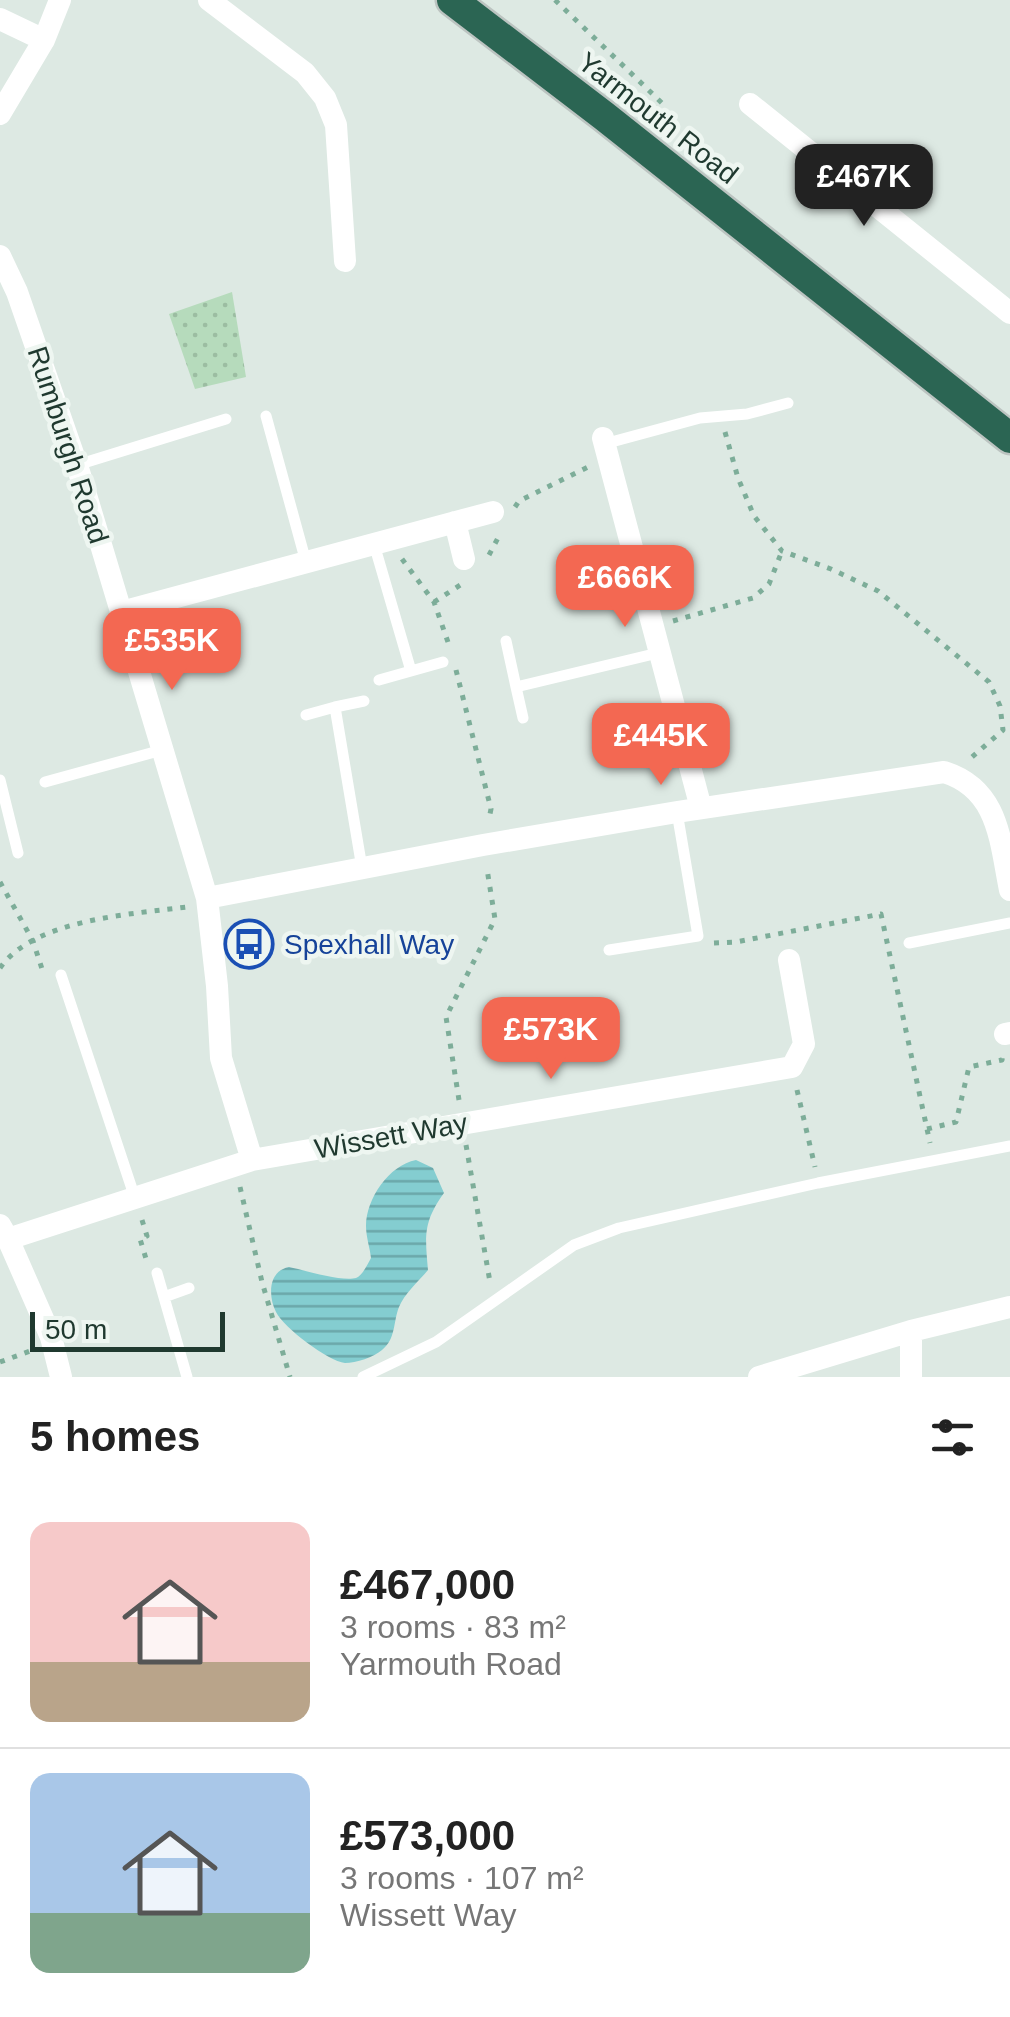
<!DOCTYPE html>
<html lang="en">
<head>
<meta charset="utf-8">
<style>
  :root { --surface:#fff; --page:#f2f2f2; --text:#222; --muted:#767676; --line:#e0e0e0; --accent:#f36852 }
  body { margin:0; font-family:Arial,sans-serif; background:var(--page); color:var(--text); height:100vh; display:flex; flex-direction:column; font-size:38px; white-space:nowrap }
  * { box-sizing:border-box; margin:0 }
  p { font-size:32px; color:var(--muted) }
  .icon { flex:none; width:55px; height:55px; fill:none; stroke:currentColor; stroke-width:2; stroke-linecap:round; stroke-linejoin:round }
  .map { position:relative; height:1377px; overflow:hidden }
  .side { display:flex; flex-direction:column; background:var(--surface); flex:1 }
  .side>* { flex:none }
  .scale { position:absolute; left:30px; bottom:25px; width:195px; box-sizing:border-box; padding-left:10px; border:5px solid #1f392f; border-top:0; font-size:28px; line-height:35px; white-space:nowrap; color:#1f392f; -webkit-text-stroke:8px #eef6f1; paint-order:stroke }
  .price { position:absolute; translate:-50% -85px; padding:0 22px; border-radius:20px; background:var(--accent); color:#fff; font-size:32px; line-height:65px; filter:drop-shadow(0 2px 5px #0008) }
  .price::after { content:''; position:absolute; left:50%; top:60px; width:30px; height:22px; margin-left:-15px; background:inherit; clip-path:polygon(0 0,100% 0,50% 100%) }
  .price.active { background:#222; color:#fff }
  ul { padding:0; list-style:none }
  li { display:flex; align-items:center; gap:30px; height:250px; padding:0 30px }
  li+li { border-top:2px solid var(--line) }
  li span { display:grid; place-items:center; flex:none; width:280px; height:200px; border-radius:20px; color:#555 }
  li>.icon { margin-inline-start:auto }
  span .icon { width:120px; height:120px; fill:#fffc; stroke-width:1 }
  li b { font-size:42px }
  h2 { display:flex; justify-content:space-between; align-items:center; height:120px; padding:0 30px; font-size:42px }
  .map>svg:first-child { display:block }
</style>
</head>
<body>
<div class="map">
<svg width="1010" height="1377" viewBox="0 0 1010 1377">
  <defs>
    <pattern id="park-dots" width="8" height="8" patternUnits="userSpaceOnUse" patternTransform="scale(2.5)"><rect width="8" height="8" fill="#b6dbbc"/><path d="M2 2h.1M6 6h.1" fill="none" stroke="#9cbda2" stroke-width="1.8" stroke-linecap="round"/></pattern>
    <pattern id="water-rules" width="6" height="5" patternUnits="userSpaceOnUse" patternTransform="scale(2.5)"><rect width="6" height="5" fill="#84cdd0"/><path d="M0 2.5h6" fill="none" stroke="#6ba7a9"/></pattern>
  </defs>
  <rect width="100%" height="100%" fill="#dde9e3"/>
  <path fill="url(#park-dots)" d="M232,292L246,377L195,389L169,314Z"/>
  <path fill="url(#water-rules)" d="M416,1160L433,1168L444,1193C423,1222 425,1236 428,1270C419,1281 404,1294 399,1307C393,1322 396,1339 382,1350C374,1357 356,1363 345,1363C328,1361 284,1328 276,1312C268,1296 268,1271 289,1267C304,1270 342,1282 356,1278C363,1275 367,1265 371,1258C370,1248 366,1237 366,1226C366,1199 389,1165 416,1160Z"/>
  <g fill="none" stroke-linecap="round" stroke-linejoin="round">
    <g stroke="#bcc4c1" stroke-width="35">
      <path id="highway" d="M452,0L604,116L1010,438"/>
    </g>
    <path stroke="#7dad99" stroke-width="5" stroke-dasharray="5 8" stroke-linecap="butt" d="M555,0L664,105
      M725,432L738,478L754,516L782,551L831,569L878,591L989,682L1000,706L1003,730L972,757
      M515,507L519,501L588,467
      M489,555L500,534
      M402,559L434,602L449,645
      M434,602L465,582
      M673,621L753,598L769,584L782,551
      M456,670L491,809L489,819
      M0,882L33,941L43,972
      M714,943L736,942L881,914L930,1143
      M0,968C34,919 133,914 187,907
      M797,1090L815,1167
      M459,1100L446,1017L495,919L487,869
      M927,1129L956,1122L969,1067L1002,1060L1003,1054
      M466,1145L490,1282
      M240,1187L262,1282L290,1377
      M142,1220L147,1236L140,1239L147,1262
      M0,1362L30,1351"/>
    <path stroke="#fff" stroke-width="11" d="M266,416L306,562
      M604,444L700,418L747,414L788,403
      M77,465L226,419
      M374,544L411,671L443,662
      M506,641L516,687L658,653
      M379,680L411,671
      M516,687L523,718
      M306,715L335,707
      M0,780L18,853
      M45,782L162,750
      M362,868L335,707L364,701
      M909,943L1010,923
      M609,950L698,936L677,812
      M61,975L135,1198
      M157,1273L187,1377
      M164,1297L189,1288
      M363,1377L436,1342L574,1245L619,1228L818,1183L1010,1146"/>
    <path stroke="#fff" stroke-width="22" d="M209,0L305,73L325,98L336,125L345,261
      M0,19L44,40
      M750,104L1010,313
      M0,114L44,40L60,0
      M0,256L17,292L77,465L207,898L217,986L221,1058L252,1160
      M603,438L701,808
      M455,522L464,559
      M121,612L493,512
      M207,898L483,845L677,812L944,772C999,789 1000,841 1010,890
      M1005,1034L1010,1033
      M0,1225L8,1239L51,1337L61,1377
      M8,1239L252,1160L792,1067L804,1044L789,960
      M759,1377L911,1331L1010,1307
      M911,1377V1331"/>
    <use href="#highway" stroke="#2b6553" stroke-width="30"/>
  </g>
  <defs>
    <g id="bus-ring" transform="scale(2.5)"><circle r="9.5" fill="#eef6f1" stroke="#1a4fb4" stroke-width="1.5"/><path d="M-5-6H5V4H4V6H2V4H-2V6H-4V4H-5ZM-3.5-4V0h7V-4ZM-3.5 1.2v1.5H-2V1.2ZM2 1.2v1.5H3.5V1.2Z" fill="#1a4fb4"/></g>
  </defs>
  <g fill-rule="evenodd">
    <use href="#bus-ring" x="249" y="944"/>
  </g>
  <g text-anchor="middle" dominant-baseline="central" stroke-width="9" stroke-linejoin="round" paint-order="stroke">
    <g font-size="28" fill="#1f392f" stroke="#eef6f1">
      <text transform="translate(658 118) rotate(38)">Yarmouth Road</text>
      <text transform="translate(68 445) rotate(72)">Rumburgh Road</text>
      <text transform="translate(391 1136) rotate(-10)">Wissett Way</text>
    </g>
    <g font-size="28" fill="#164399" stroke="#eef6f1" text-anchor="start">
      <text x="284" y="944">Spexhall Way</text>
    </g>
  </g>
</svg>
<div class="scale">50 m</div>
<b class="price active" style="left:864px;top:229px">£467K</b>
<b class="price" style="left:625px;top:630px">£666K</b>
<b class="price" style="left:172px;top:693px">£535K</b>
<b class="price" style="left:661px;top:788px">£445K</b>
<b class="price" style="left:551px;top:1082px">£573K</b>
</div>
<section class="side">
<h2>5 homes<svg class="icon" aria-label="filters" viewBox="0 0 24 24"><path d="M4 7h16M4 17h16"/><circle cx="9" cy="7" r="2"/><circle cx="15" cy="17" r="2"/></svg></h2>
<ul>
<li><span style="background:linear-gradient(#f6c9c9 70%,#b9a48a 0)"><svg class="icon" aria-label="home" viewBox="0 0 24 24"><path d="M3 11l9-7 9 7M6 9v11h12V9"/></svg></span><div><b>£467,000</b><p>3 rooms · 83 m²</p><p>Yarmouth Road</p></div></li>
<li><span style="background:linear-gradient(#a9c7e8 70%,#7fa58c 0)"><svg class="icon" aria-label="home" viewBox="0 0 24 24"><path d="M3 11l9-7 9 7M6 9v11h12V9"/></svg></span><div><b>£573,000</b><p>3 rooms · 107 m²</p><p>Wissett Way</p></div></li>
</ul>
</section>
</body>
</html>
